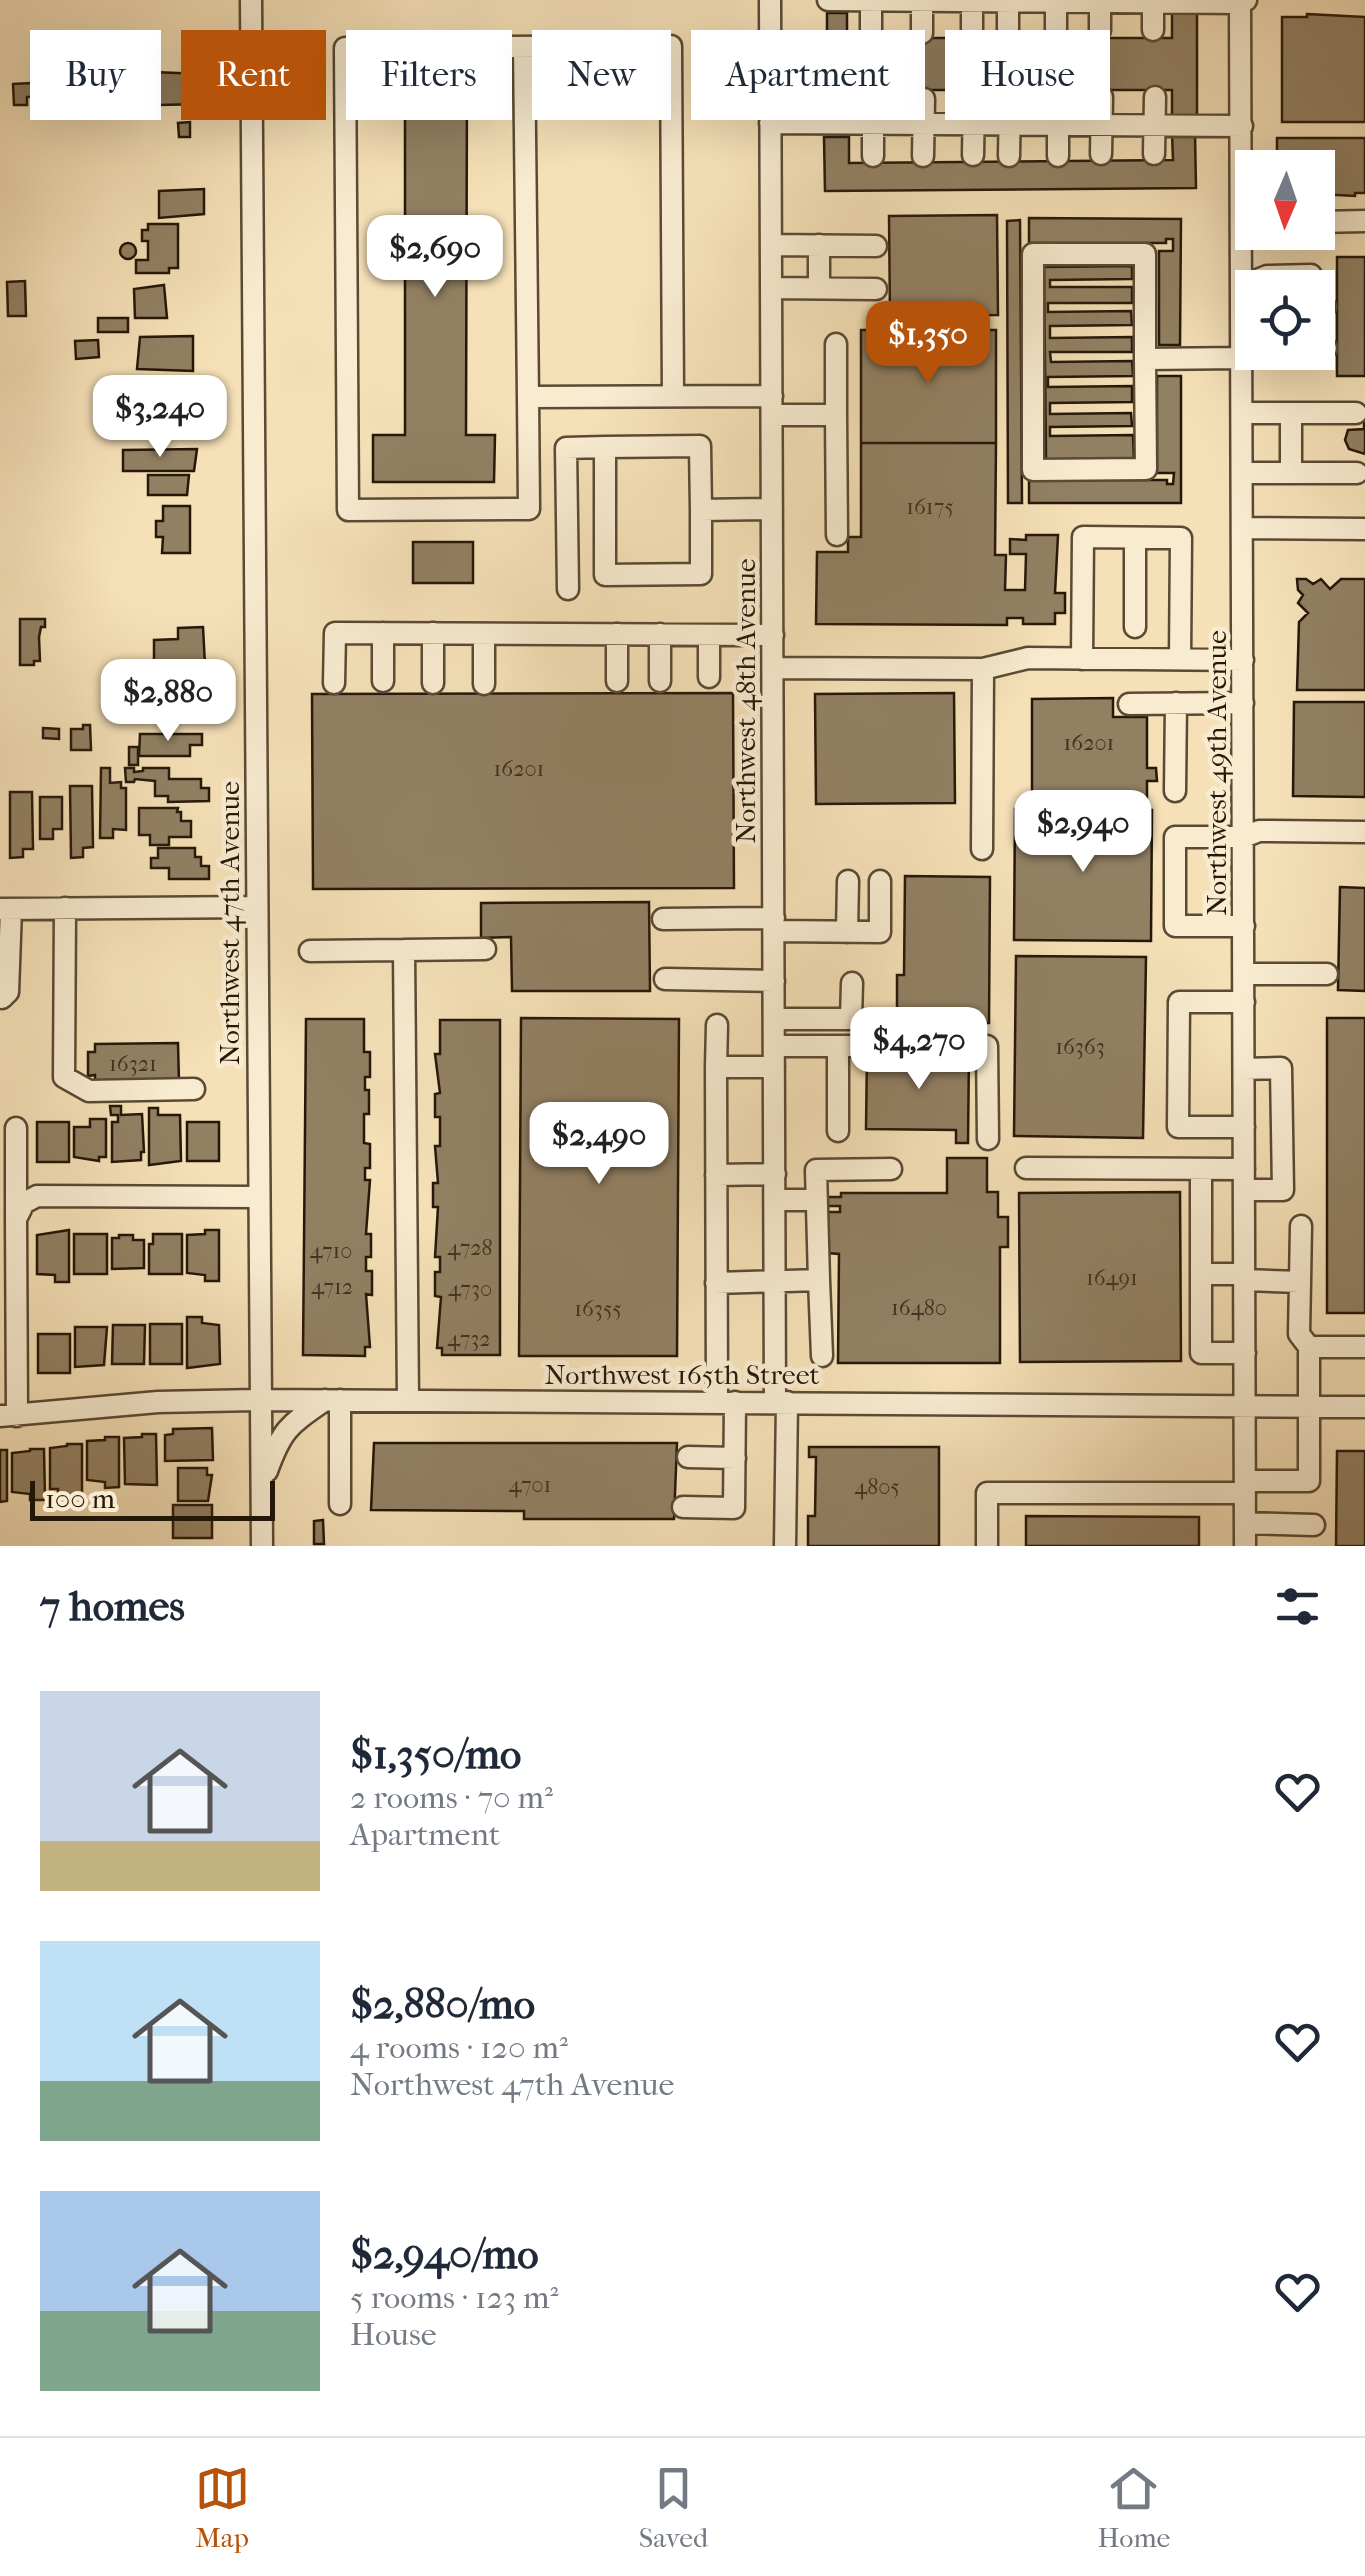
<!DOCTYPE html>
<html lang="en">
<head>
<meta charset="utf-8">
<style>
  :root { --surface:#fff; --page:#f2f2f3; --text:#1f2937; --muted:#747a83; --line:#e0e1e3; --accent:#b45309 }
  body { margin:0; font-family:"IM FELL French Canon",serif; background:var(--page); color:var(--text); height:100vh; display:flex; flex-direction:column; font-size:38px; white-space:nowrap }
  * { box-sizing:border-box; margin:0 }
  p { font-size:32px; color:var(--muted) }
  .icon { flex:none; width:55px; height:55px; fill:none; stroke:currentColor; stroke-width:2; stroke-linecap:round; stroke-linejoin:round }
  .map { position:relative; height:1546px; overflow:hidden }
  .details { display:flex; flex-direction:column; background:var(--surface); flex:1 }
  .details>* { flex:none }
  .guide { position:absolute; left:30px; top:30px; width:1305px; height:90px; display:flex; gap:20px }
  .needle { width:65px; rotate:182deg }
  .fabs { position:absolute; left:1235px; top:150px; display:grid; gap:20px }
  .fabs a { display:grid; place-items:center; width:100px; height:100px; border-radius:0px; background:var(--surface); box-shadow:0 10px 40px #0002; font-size:50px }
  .scale { position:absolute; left:30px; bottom:25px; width:245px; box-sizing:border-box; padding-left:10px; border:5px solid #261809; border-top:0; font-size:28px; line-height:35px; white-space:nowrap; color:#261809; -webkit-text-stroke:8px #f8ebd0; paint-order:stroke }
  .price { position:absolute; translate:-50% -85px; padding:0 22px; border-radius:20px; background:#fff; color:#222; font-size:32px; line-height:65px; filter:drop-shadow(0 2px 5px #0008) }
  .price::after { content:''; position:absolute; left:50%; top:60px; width:30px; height:22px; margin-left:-15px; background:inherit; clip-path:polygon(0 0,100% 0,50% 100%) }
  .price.active { background:var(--accent); color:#fff }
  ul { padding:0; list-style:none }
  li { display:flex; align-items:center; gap:30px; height:250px; padding:0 40px }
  li span { display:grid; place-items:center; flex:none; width:280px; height:200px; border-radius:0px; color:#555 }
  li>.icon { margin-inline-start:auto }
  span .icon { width:120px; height:120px; fill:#fffc; stroke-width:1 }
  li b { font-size:42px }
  h2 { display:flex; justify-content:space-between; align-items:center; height:120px; padding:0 40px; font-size:42px }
  .chip { padding:0 35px; border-radius:0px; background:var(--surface); box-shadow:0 10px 40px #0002; font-size:35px; line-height:90px }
  .chip.active { background:var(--accent); color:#fff }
  .menu { display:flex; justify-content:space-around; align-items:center; height:140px; border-top:2px solid var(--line); background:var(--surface); font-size:28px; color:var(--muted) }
  .menu a { display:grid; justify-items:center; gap:5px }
  .menu .active { color:var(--accent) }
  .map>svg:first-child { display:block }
</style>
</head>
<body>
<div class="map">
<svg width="1365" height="1546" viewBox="0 0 1365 1546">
  <rect width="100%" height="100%" fill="#f5e0b7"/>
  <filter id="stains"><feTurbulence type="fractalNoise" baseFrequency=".002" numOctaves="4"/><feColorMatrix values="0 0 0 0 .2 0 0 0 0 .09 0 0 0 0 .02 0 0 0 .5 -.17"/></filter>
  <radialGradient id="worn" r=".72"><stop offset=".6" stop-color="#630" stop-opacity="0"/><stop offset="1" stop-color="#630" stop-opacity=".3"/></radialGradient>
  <path fill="#928063" stroke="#261809" stroke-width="2.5" d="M1172,11H1197V117H1172V90H849V117H827V13H847V38H1172Z
    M1307,14L1365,17V122H1282V17H1307Z
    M126,71L203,74V104L159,105V90H154V105H126V94H116V74H126Z
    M405,81L467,82L466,435H495L494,482H373V435H405Z
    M31,83L32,97H27V105H14L13,84Z
    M190,122V137H179L178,123Z
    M1172,133H1195L1196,188L825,191L824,137H849V163L1173,160Z
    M1277,138H1365V193H1355V196L1318,194V168H1277Z
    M204,189V214L159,218V191Z
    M997,215L998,315L890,316L889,216Z
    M1029,218L1181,219L1180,345H1159V251H1173V239H1166V243H1029Z
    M1020,220L1022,503H1008L1007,221Z
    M148,224H178V268H169V273H136V260H148V241H142V230H148Z
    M120 251a8 8 0 1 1 16 0a8 8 0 1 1-16 0Z
    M1337,257H1365V376H1337Z
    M1132,266V279L1050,280V287H1132V303H1048V312L1131,311L1132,325L1050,326V338L1132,337V352H1050L1051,362L1132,361L1133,376L1048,377V387L1132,386V402L1050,403V414L1131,413L1132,426L1050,427V436L1133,435L1134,459L1046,460L1044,267Z
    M25,281L26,316H8L7,282Z
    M164,285L167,318H135L134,289Z
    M98,318H128V332H98Z
    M861,330H996V443H861Z
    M193,336V371L137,369L140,337Z
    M98,340L99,357L76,359L75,341Z
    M1157,376H1181V503H1029V480H1167V484H1173L1174,473H1157Z
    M148,407H193V431H149Z
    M1364,423H1365V454L1349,449L1345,440L1348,430L1364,429Z
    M861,443H996L995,555H1006L1005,590H1025L1026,554H1010V539L1026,540V535H1058L1055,593H1065V613H1055V624H1023V618H1007V625L816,624L817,552H848V537H861Z
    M197,449L194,471H123V450Z
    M148,475H189L187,495H148Z
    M163,506H190V553H162L163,537H156V521H163Z
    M413,542H473V583H413Z
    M1297,579H1306L1313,584L1321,579L1330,589L1341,579H1365V690H1297L1299,622L1308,613L1298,603L1303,595L1298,590Z
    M20,619H45V627H41L39,637L40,661H34V665H20Z
    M203,627L205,665L154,666V640L178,639V628Z
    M193,675L194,719L158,720V713H145L144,676Z
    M733,693L734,888L313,889L312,694Z
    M954,693L955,803L816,804L815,694Z
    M1113,698V717H1147V768H1156L1157,781H1147V799L1032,800V699Z
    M1294,702H1365V797L1293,796Z
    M83,725H90L91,750H71V729H83Z
    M43,728L59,729V739L43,738Z
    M140,734H202V745H190V756H139Z
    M129,747H138V765H129Z
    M101,768H110V783L121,782V788H126V830L113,829V838H100Z
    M125,768H134V772L143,771V768H169V779H201V788H209V801L168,802V796H155V781L135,779L134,782H126Z
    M70,786H92L93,847L83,848V857L71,858Z
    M10,792H32L33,849H23V857L10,858Z
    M40,797H62V829H53V839H40Z
    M139,808H178L177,812H181V821H191V837H169V845H150V835H139Z
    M1015,809L1152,810L1151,941L1014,940Z
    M158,848H195V857H201V866H209V879H169V868H151V858H158Z
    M905,876L990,877L989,1023L897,1022V975H904Z
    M1340,887L1365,888V991L1338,990Z
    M649,902L650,991H512L511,937L481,938V903Z
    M1016,956L1146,957L1143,1138L1014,1136Z
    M521,1018L679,1019L677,1356H519Z
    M1327,1018H1365V1313H1327Z
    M306,1019H364V1052H370V1077H365V1090H369V1114H364V1143L370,1144V1168H365V1180H370L366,1234H371V1257H366V1271H372V1295L366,1294L370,1347H365V1356L303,1355Z
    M440,1020H500V1355H442V1348H437L441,1297L435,1296V1272H440V1257H435L438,1207H433V1183H438L435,1146H440V1117H435V1094L440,1093L435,1054H440Z
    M178,1043L179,1082L95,1083V1075L88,1076V1052H95V1044Z
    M867,1052H969L968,1143H956V1130L866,1129Z
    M110,1106H121V1115L142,1114L144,1152H141V1160L112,1162V1122H118V1115H111Z
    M149,1108H158V1115H180L181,1161L149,1165Z
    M90,1119H106V1157H99V1161L74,1157V1127H90Z
    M37,1122H69V1162H37Z
    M187,1122H219V1161H187Z
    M947,1158H987V1192H998V1217H1008V1247H1000V1363H838L839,1254L827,1253L828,1212H840V1206H820V1197H841V1193H947Z
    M1180,1192L1181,1361L1020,1362L1019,1193Z
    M69,1230V1282H55V1275L37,1274V1235Z
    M205,1230H219V1281H205V1275L187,1273V1235L205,1234Z
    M74,1234H107V1274H74Z
    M153,1234H182V1274H149V1244H153Z
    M119,1235H133V1240H144V1268L112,1269V1238H119Z
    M187,1317H202V1323L219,1325L220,1364L187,1368Z
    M150,1324H182V1364H150Z
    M113,1325H145L144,1364H112Z
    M75,1327H107L104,1365L75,1367Z
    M38,1334H70V1373H38Z
    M212,1428L213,1460L165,1461V1435L173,1434V1429Z
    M142,1434H156L157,1485L125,1484L124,1438L142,1437Z
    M105,1437H119V1487L105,1488V1482L87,1480V1441L105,1440Z
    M374,1443H677L674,1519H524V1511L371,1510Z
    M67,1444H82V1495H58V1489H50V1448L67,1446Z
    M809,1447H939V1546H808V1516H815L816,1457H809Z
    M30,1449H44L45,1500H30V1494L12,1492V1453L30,1451Z
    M0,1450H7V1501L0,1502Z
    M1337,1451H1365V1546H1336Z
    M178,1468H207V1475H212L208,1501H178Z
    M173,1505H212V1538H173Z
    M1026,1516L1199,1517V1546H1026Z
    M323,1520L324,1544H314V1521Z"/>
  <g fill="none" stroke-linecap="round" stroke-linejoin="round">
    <g stroke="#5a4a34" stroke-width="25">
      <path id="minor" d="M251,0L262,1546
        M770,0L775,1402
        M828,0L1240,3L1246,0
        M1240,0L1245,1546
        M1100,30V0
        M1153,30V0
        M871,32V0
        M972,32V0
        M1008,32V0
        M922,33V0
        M1056,33V0
        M524,47L528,397
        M770,123L1242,126
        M1101,154L1102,97
        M1154,154L1155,97
        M973,155L974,98
        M873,156V99
        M923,156L924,99
        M1009,156L1010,99
        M1058,156V99
        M1318,222L1365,221
        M771,245L876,246
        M1242,286L1267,276L1311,275
        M771,288L876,289
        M819,288V245
        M1318,307H1325
        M1318,348H1326
        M1145,359V254H1033V470L1146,469L1145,359L1242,358
        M673,396L671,46L345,48L348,510L529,509L528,397L772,396
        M1242,413H1291
        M772,415H836L837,535
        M836,415V344
        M1243,473H1357
        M1291,473V413H1356
        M701,510L700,446L605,447V575L701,574V510L772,509
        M1243,528L1365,529
        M1135,538V627
        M568,589L566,448L605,447
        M1082,659L1083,537L1181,538L1180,659
        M773,668L983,669L982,849
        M983,669L1028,658L1243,660
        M709,677V635
        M383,681V633
        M617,681V634
        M660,681V634
        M334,683L335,633L773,635
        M433,683V633
        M484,684V634
        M1129,704L1243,703
        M1175,791L1176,703
        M65,908L64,1077L89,1091L194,1089
        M0,909L256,907
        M663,919L774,918
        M1244,926H1175V837H1244L1259,831L1365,832
        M774,931L880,932V881
        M847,932L848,881
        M404,950L485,949
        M310,951L404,950L408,1400
        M1244,974H1327
        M665,979L774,981
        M2,998L8,992L11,909
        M1244,1002H1179L1178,1127H1244
        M774,1019H851L852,983
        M774,1046H987L988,1139
        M838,1046V1131
        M716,1067L717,1025
        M1244,1069L1281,1068L1283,1190H1245
        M1026,1168L1244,1169
        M1201,1169V1353H1245
        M716,1175L775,1174
        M775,1200H817
        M16,1217V1128
        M1201,1274H1245
        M819,1280L822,1356
        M1245,1280L1300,1282L1299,1334L1309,1347
        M1300,1282L1301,1226
        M716,1283L819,1280L816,1170L891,1169
        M717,1401L716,1067H774
        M0,1416L158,1402L260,1400L1365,1407
        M17,1416L16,1219L24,1203L37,1196L258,1197
        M688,1457L735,1458
        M267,1471C282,1429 289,1425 325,1400
        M1245,1481H1309V1347H1365
        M340,1504V1400
        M683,1507L734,1508L735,1402
        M1245,1523L1314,1525
        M785,1546L787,1402
        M987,1546V1493H1245"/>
    </g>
    <use href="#minor" stroke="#f8ebd0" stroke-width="20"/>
  </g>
  <g text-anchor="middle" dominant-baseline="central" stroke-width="9" stroke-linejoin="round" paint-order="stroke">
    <g font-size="22" fill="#413220">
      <text x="930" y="507">16175</text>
      <text x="1089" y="743">16201</text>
      <text x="519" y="769">16201</text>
      <text x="1080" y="1047">16363</text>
      <text x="133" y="1064">16321</text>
      <text x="470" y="1248">4728</text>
      <text x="331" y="1251">4710</text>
      <text x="1112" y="1278">16491</text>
      <text x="332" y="1287">4712</text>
      <text x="470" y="1289">4730</text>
      <text x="919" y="1308">16480</text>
      <text x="598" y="1309">16355</text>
      <text x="469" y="1339">4732</text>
      <text x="530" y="1485">4701</text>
      <text x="877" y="1487">4805</text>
    </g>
    <g font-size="28" fill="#261809" stroke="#f8ebd0">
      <text transform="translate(745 701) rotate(-90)">Northwest 48th Avenue</text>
      <text transform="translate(1216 773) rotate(-90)">Northwest 49th Avenue</text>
      <text transform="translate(229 923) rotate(-90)">Northwest 47th Avenue</text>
      <text x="682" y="1374">Northwest 165th Street</text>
    </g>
  </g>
  <rect width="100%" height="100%" filter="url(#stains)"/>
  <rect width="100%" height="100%" fill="url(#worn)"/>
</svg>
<div class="fabs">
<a><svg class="needle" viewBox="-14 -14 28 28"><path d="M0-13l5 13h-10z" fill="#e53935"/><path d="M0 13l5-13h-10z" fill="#747a83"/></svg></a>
<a><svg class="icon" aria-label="locate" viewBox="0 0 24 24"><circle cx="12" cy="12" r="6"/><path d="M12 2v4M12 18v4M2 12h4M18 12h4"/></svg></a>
</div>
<div class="scale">100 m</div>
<b class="price" style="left:435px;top:300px">$2,690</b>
<b class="price active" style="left:928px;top:386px">$1,350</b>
<b class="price" style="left:160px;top:460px">$3,240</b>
<b class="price" style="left:168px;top:744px">$2,880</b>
<b class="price" style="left:1083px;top:875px">$2,940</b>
<b class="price" style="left:919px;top:1092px">$4,270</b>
<b class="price" style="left:599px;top:1187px">$2,490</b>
<div class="guide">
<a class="chip">Buy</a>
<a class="chip active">Rent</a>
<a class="chip">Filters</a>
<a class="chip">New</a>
<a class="chip">Apartment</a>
<a class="chip">House</a>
</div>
</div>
<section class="details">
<h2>7 homes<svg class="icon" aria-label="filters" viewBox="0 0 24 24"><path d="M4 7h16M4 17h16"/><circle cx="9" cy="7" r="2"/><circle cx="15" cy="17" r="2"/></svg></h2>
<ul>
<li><span style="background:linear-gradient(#c9d6e8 75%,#c2b280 0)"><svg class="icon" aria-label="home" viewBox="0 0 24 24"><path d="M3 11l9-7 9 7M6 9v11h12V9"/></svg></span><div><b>$1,350/mo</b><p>2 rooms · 70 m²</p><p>Apartment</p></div><svg class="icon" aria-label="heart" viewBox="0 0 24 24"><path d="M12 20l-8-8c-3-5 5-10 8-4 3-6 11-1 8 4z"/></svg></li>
<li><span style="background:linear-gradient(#bfe0f5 70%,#7fa58c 0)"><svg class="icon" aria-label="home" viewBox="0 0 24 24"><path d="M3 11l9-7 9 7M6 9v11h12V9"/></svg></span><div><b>$2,880/mo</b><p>4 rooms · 120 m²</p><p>Northwest 47th Avenue</p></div><svg class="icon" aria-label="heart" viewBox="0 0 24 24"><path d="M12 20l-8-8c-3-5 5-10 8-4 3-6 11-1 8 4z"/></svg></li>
<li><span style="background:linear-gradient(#a9c7e8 60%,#7fa58c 0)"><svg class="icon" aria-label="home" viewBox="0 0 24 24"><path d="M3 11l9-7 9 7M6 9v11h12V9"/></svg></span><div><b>$2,940/mo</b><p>5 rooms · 123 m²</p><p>House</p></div><svg class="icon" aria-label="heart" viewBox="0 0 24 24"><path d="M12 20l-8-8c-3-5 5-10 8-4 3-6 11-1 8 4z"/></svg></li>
</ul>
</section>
<nav class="menu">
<a class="active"><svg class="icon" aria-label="map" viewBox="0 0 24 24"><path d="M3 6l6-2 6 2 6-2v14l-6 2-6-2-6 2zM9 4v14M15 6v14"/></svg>Map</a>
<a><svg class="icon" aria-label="saved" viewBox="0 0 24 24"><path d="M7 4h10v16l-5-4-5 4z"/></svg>Saved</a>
<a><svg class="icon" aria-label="home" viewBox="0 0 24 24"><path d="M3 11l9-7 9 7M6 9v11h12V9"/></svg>Home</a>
</nav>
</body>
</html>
